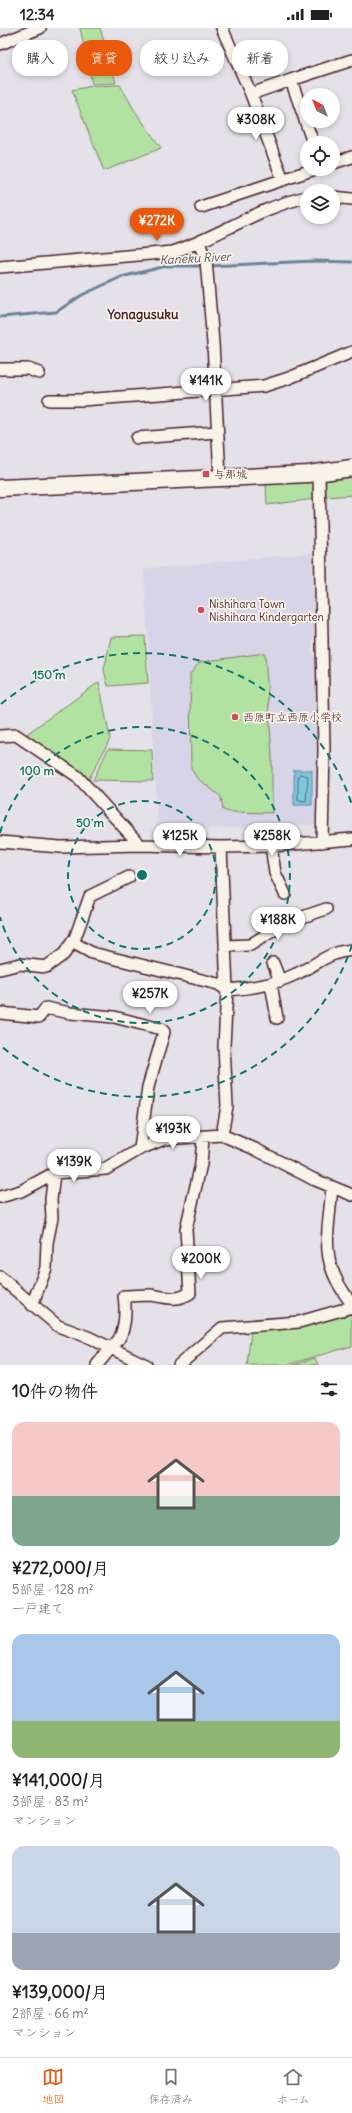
<!DOCTYPE html>
<html lang="ja">
<head>
<meta charset="utf-8">
<style>
  :root { --surface:#fff; --page:#f2f2f2; --text:#202124; --muted:#757577; --line:#e0e0e0; --accent:#ea580c }
  body { margin:0; font-family:Delius,"Klee One",sans-serif; background:var(--page); color:var(--text); height:100vh; display:flex; flex-direction:column; font-size:15px; white-space:nowrap }
  * { box-sizing:border-box; margin:0 }
  p { font-size:13px; color:var(--muted) }
  .icon { flex:none; width:22px; height:22px; fill:none; stroke:currentColor; stroke-width:2; stroke-linecap:round; stroke-linejoin:round }
  .map { position:relative; height:1337px; overflow:hidden }
  .sheet { display:flex; flex-direction:column; background:var(--surface); flex:1 }
  .sheet>* { flex:none }
  .banner { position:absolute; left:12px; top:12px; width:328px; height:36px; display:flex; gap:8px }
  .needle { width:26px; rotate:318deg }
  .fabs { position:absolute; left:300px; top:60px; display:grid; gap:8px }
  .fabs a { display:grid; place-items:center; width:40px; height:40px; border-radius:50%; background:var(--surface); box-shadow:0 2px 6px #0003; font-size:20px }
  .price { position:absolute; translate:-50% -34px; padding:0 9px; border-radius:14px; background:#fff; color:#222; font-size:13px; line-height:26px; filter:drop-shadow(0 1px 2px #0008) }
  .price::after { content:''; position:absolute; left:50%; top:24px; width:12px; height:9px; margin-left:-6px; background:inherit; clip-path:polygon(0 0,100% 0,50% 100%) }
  .price.on { background:var(--accent); color:#fff }
  ul { padding:0; list-style:none }
  li { display:grid; align-content:center; gap:8px; height:212px; padding:0 12px }
  li span { display:grid; place-items:center; height:124px; border-radius:12px; color:#555 }
  li>.icon { margin-inline-start:auto }
  span .icon { width:72px; height:72px; fill:#fffc; stroke-width:1 }
  li b { font-size:17px }
  h2 { display:flex; justify-content:space-between; align-items:center; height:48px; padding:0 12px; font-size:17px }
  .tag { padding:0 14px; border-radius:16px; background:var(--surface); box-shadow:0 2px 6px #0003; font-size:14px; line-height:36px }
  .tag.on { background:var(--accent); color:#fff }
  .status { display:flex; justify-content:space-between; align-items:center; height:28px; padding:0 20px; background:var(--surface); direction:ltr }
  .status svg { height:11px; fill:currentColor }
  .tab-bar { display:flex; justify-content:space-around; align-items:center; height:56px; border-top:1px solid var(--line); background:var(--surface); font-size:11px; color:var(--muted) }
  .tab-bar a { display:grid; justify-items:center; gap:2px }
  .tab-bar .on { color:var(--accent) }
  .map>svg:first-child { display:block }
</style>
</head>
<body>
<div class="status"><b>12:34</b><svg viewBox="0 0 49 12"><path d="M0 12V9h3v3zM5 12V6h3v6zM10 12V3h3v9zM15 12V0h3v12zM26 1h20v11H26zM47 4h2v5h-2z"/></svg></div>
<div class="map">
<svg width="352" height="1337" viewBox="0 0 352 1337">
  <rect width="100%" height="100%" fill="#e4e1e8"/>
  <filter id="ink" filterUnits="userSpaceOnUse"><feTurbulence type="fractalNoise" baseFrequency=".025" numOctaves="2"/><feDisplacementMap in="SourceGraphic" scale="8" xChannelSelector="R" yChannelSelector="G"/><feConvolveMatrix kernelMatrix="1 2 1 2 8 2 1 2 1" color-interpolation-filters="sRGB"/></filter>
  <g filter="url(#ink)">
    <path fill="#d7d4e8" d="M312,525L314,608L312,612V625L318,631V796L158,803L144,541Z"/>
    <path fill="#b2e2a2" stroke="#7e8066" d="M80,0H100L116,55L92,56Z
      M120,57L135,83L161,120L104,143L72,62L92,58Z
      M352,449V467L326,469L325,453Z
      M303,450L309,455L314,454L315,471L267,477L266,453Z
      M145,608L148,655L108,658L104,642L111,609Z
      M265,625L272,729V785L229,784L223,782L221,769L196,749L191,740L190,646L200,634Z
      M99,654L110,711L88,753L28,711V705Z
      M108,721L152,722L153,753L93,752Z
      M352,1286V1318L286,1337H247L251,1303L299,1299Z
      M315,1330L318,1337H293Z"/>
    <path fill="#7ec9de" stroke="#698596" d="M294,742H312V777H294Z"/>
    <g fill="none" stroke-linecap="round" stroke-linejoin="round">
      <path stroke="#5f6373" stroke-width="1" d="M300,746L308,748L306,773L298,772V748Z"/>
      <path stroke="#698596" stroke-width="3" d="M209,238L314,233L352,234
        M0,289L56,284L82,267L121,249L167,238H204"/>
      <g stroke="#4a1f2b" stroke-width="14">
        <path id="street" d="M222,0L251,66L291,52L313,115
          M0,16L40,0
          M291,52L352,32
          M251,66L283,152
          M333,135L352,129
          M333,169L352,171
          M201,179L315,141
          M199,215L206,232L213,315L220,449
          M0,239L173,224C221,208 256,180 307,169
          M0,341H28L39,345
          M49,372H82L264,358L289,350L352,324
          M137,410L217,404
          M319,444L324,722L322,814
          M0,708L16,707L77,748L140,817
          M0,814L60,819L140,817L221,819L271,818L352,811
          M271,818L275,845L285,866
          M221,819L227,962L224,1018L227,1078L222,1107
          M72,914L92,925L218,956L227,962C252,960 273,957 296,946C319,936 325,925 352,922
          M225,918L250,917L285,895L326,881
          M273,935L280,953
          M0,941L20,936L46,939L64,926L75,910L90,868L129,849
          M271,956L277,990
          M0,985L39,989L46,980L70,985L114,989L161,1001L164,1004L148,1059L140,1121
          M332,1159C328,1210 318,1233 352,1276
          M0,1169L21,1163L54,1145L106,1141L140,1121L164,1111L222,1107L255,1121L313,1151L352,1167
          M0,1249L58,1298L88,1309L146,1337
          M32,1277L46,1240L47,1215L52,1190L51,1172L54,1145
          M97,1337C103,1329 108,1323 115,1316C126,1306 126,1281 124,1268C132,1268 141,1267 150,1267C165,1269 176,1274 190,1265L186,1201L201,1136L203,1110
          M179,1337L222,1300L299,1294L352,1279"/>
      </g>
      <g stroke="#4a1f2b" stroke-width="19">
        <path id="secondary" d="M0,460L308,446L352,440"/>
      </g>
      <use href="#street" stroke="#f7f3e8" stroke-width="11"/>
      <use href="#secondary" stroke="#f7f3e8" stroke-width="16"/>
    </g>
  </g>
  <g fill="none" stroke="#0f766e" stroke-width="2" stroke-dasharray="7 5">
    <circle cx="142" cy="847" r="74"/>
    <path d="M0 805A148 148 0 1 1 0 889"/>
    <path d="M352 917A221 221 0 0 1 1 1018M1 676A221 221 0 0 1 352 777"/>
  </g>
  <g fill="#d1495b" stroke="#f7f3e8" stroke-width="1.5">
    <rect x="202" y="442" width="8" height="8" rx="2"/>
    <circle cx="201" cy="582" r="4"/>
    <circle cx="235" cy="689" r="4"/>
  </g>
  <g text-anchor="middle" dominant-baseline="central" stroke-width="3.5" stroke-linejoin="round" paint-order="stroke">
    <g font-size="11" fill="#4a1f2b" stroke="#f7f3e8" text-anchor="start">
      <text x="214" y="446">与那城</text>
      <text x="209" y="576">Nishihara Town<tspan x="209" dy="13">Nishihara Kindergarten</tspan></text>
      <text x="243" y="689">西原町立西原小学校</text>
    </g>
    <g font-size="12" font-style="italic" fill="#5a5261" stroke="#f7f3e8">
      <text transform="translate(195 230) rotate(-3)">Kaneku River</text>
    </g>
    <g font-size="13" font-weight="bold" fill="#4a1f2b" stroke="#f7f3e8">
      <text x="143" y="286">Yonagusuku</text>
    </g>
  </g>
  <circle cx="142" cy="847" r="6" fill="#0f766e" stroke="#f7f3e8" stroke-width="2"/>
  <g font-size="12" text-anchor="middle" font-weight="bold" fill="#0f766e" stroke="#f7f3e8" stroke-width="3.5" stroke-linejoin="round" paint-order="stroke">
    <text x="49" y="651">150 m</text>
    <text x="37" y="747">100 m</text>
    <text x="90" y="799">50 m</text>
  </g>
</svg>
<div class="fabs">
<a><svg class="needle" viewBox="-14 -14 28 28"><path d="M0-13l5 13h-10z" fill="#e53935"/><path d="M0 13l5-13h-10z" fill="#757577"/></svg></a>
<a><svg class="icon" aria-label="locate" viewBox="0 0 24 24"><circle cx="12" cy="12" r="6"/><path d="M12 2v4M12 18v4M2 12h4M18 12h4"/></svg></a>
<a><svg class="icon" aria-label="layers" viewBox="0 0 24 24"><path d="M12 4l9 5-9 5-9-5zM3 14l9 5 9-5"/></svg></a>
</div>
<b class="price" style="left:256px;top:113px">¥308K</b>
<b class="price on" style="left:157px;top:214px">¥272K</b>
<b class="price" style="left:206px;top:374px">¥141K</b>
<b class="price" style="left:180px;top:829px">¥125K</b>
<b class="price" style="left:272px;top:829px">¥258K</b>
<b class="price" style="left:278px;top:913px">¥188K</b>
<b class="price" style="left:150px;top:987px">¥257K</b>
<b class="price" style="left:173px;top:1122px">¥193K</b>
<b class="price" style="left:74px;top:1155px">¥139K</b>
<b class="price" style="left:201px;top:1252px">¥200K</b>
<div class="banner">
<a class="tag">購入</a>
<a class="tag on">賃貸</a>
<a class="tag">絞り込み</a>
<a class="tag">新着</a>
</div>
</div>
<section class="sheet">
<h2>10件の物件<svg class="icon" aria-label="filters" viewBox="0 0 24 24"><path d="M4 7h16M4 17h16"/><circle cx="9" cy="7" r="2"/><circle cx="15" cy="17" r="2"/></svg></h2>
<ul>
<li><span style="background:linear-gradient(#f6c9c9 60%,#7fa58c 0)"><svg class="icon" aria-label="home" viewBox="0 0 24 24"><path d="M3 11l9-7 9 7M6 9v11h12V9"/></svg></span><div><b>¥272,000/月</b><p>5部屋 · 128 m²</p><p>一戸建て</p></div></li>
<li><span style="background:linear-gradient(#a9c7e8 70%,#8fb573 0)"><svg class="icon" aria-label="home" viewBox="0 0 24 24"><path d="M3 11l9-7 9 7M6 9v11h12V9"/></svg></span><div><b>¥141,000/月</b><p>3部屋 · 83 m²</p><p>マンション</p></div></li>
<li><span style="background:linear-gradient(#c9d6e8 70%,#9aa5b1 0)"><svg class="icon" aria-label="home" viewBox="0 0 24 24"><path d="M3 11l9-7 9 7M6 9v11h12V9"/></svg></span><div><b>¥139,000/月</b><p>2部屋 · 66 m²</p><p>マンション</p></div></li>
</ul>
</section>
<nav class="tab-bar">
<a class="on"><svg class="icon" aria-label="map" viewBox="0 0 24 24"><path d="M3 6l6-2 6 2 6-2v14l-6 2-6-2-6 2zM9 4v14M15 6v14"/></svg>地図</a>
<a><svg class="icon" aria-label="saved" viewBox="0 0 24 24"><path d="M7 4h10v16l-5-4-5 4z"/></svg>保存済み</a>
<a><svg class="icon" aria-label="home" viewBox="0 0 24 24"><path d="M3 11l9-7 9 7M6 9v11h12V9"/></svg>ホーム</a>
</nav>
</body>
</html>
